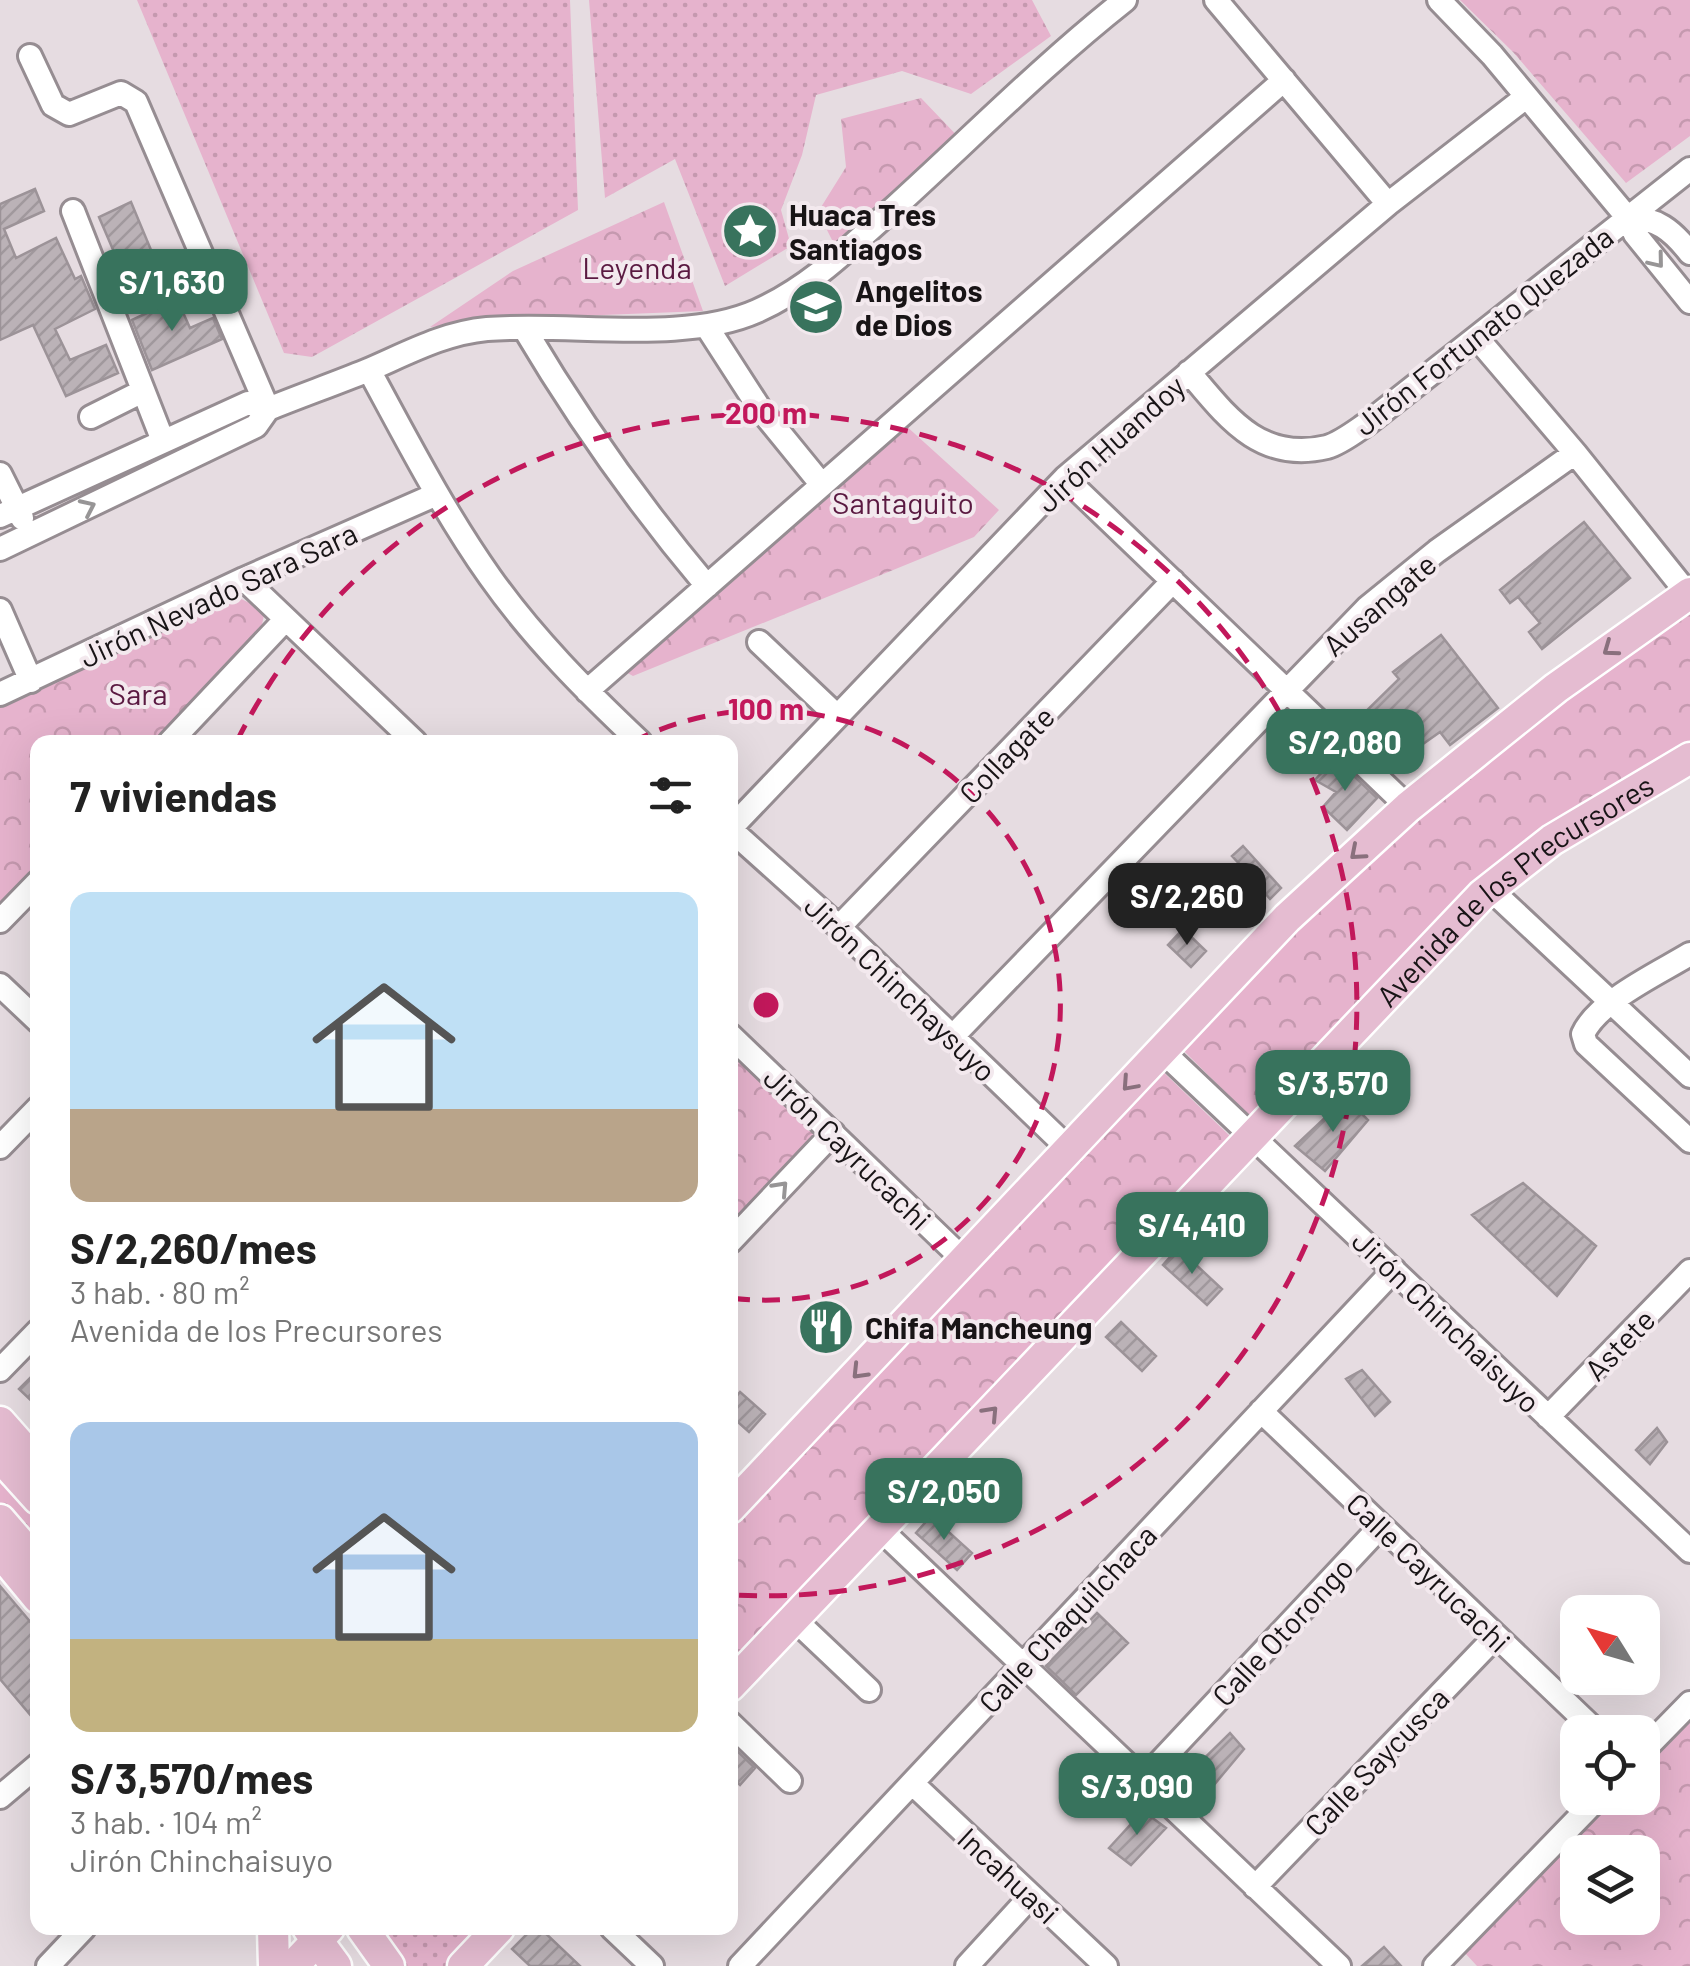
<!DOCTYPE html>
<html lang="es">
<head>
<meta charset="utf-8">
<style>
  :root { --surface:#fff; --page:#f6f6f6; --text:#222; --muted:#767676; --accent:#38735d }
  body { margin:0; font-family:Barlow,sans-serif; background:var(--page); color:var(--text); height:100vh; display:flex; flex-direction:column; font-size:38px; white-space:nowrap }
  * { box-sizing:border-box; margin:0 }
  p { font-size:32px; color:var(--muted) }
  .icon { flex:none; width:55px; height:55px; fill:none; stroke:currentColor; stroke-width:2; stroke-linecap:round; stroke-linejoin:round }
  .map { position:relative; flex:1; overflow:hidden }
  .panel { position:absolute; left:30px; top:735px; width:708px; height:1200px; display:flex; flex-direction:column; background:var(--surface); border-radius:20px; box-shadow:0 10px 40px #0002 }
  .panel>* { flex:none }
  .needle { width:65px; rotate:307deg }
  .fabs { position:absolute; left:1560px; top:1595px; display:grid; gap:20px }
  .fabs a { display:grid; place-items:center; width:100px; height:100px; border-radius:20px; background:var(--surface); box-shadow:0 10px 40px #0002; font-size:50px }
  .price { position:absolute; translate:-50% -85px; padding:0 22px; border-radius:20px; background:var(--accent); color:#fff; font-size:32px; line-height:65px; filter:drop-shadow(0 2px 5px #0008) }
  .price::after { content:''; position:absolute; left:50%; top:60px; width:30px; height:22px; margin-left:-15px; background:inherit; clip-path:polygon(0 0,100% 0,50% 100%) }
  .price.on { background:#222; color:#fff }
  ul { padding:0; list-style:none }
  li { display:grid; align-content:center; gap:20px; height:530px; padding:0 40px }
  li span { display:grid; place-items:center; height:310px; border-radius:20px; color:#555 }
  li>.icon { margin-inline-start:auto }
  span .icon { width:180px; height:180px; fill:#fffc; stroke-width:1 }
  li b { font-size:42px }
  h2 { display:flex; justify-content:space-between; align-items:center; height:120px; padding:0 40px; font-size:42px }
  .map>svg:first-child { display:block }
</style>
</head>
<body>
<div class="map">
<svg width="1690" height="1966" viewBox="0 0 1690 1966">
  <defs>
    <pattern id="grass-dots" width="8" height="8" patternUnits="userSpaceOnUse" patternTransform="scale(2.5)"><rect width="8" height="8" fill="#e6b3cd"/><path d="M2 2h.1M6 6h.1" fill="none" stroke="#c599af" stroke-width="1.8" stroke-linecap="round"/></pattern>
    <pattern id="park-crowns" width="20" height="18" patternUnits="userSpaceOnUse" patternTransform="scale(2.5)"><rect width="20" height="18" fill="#e6b3cd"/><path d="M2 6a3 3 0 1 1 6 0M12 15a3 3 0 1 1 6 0" fill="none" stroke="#c599af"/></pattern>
    <pattern id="building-hatch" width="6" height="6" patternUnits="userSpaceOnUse" patternTransform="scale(2.5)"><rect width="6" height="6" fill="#bbb2b7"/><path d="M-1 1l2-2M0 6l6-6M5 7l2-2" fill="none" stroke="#a0989d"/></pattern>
  </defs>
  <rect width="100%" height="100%" fill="#e6dce1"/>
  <path fill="url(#grass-dots)" d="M137,0H570L578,210L312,357L284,353Z
    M589,0H1032L1051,36L971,94L902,71L816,95L802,155L781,210L791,246L725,286L675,159L605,198Z
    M0,1474L37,1517V1532L29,1539L0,1505Z
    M373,1928H484L447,1966H403Z"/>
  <path fill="url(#park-crowns)" fill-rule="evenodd" d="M1460,0H1690V136L1626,183L1513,52Z
    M921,98L965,144L840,256L818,212L846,167L841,119Z
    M664,202L703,311L553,317L430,327L513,271Z
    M904,424L999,510L974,537L633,676L622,670Z
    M237,597L258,607L264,615L260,634L158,742H38L37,870L0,910V702Z
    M1690,602V752L1494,869L1252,1119L1178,1045L1408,813Z
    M735,1053L818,1136L730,1230V1058Z
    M1158,1067L1233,1139L730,1668V1518Z
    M1690,1719V1966H1477L1465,1953L1614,1798H1642L1643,1768ZM1578,1852H1642V1918H1578Z"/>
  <path fill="url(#building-hatch)" stroke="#9c9398" stroke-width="2.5" d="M35,189L44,211L4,229L16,258L56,238L75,279L81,276L95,309L55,329L70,360L106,345L118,373L66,396L33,325L0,340V204Z
    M131,202L161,274L129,287L99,217Z
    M177,299L190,328L213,318L222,339L152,370L132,320Z
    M1584,522L1630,578L1542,649L1529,632L1540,623L1518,597L1510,603L1500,590Z
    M1441,635L1498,708L1450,745L1440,732L1396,763L1371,735L1365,742L1349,728L1399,679L1393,672Z
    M1335,758L1377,798L1347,830L1323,807L1336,792L1315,780Z
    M1243,846L1281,888L1270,899L1259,886L1251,894L1237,879L1246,871L1232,856Z
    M1183,929L1206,951L1191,967L1168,945Z
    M1346,1098L1368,1120L1325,1171L1295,1146Z
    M1523,1183L1596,1246L1557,1296L1472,1215Z
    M1178,1248L1222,1289L1207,1305L1163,1265Z
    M824,1310L843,1328L829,1344L810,1326Z
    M1121,1322L1156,1356L1142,1371L1106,1337Z
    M38,1370V1407L19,1389Z
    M1362,1370L1390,1402L1375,1416L1346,1379Z
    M740,1392L765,1414L749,1432L730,1415V1404Z
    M1657,1428L1667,1442L1650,1464L1636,1450Z
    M931,1516L972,1553L957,1570L916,1533Z
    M0,1586L38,1631V1724L0,1679Z
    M1097,1613L1128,1643L1076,1695L1046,1666Z
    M1230,1733L1244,1749L1198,1804L1179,1783Z
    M730,1744L755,1768L740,1785L730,1776Z
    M1143,1811L1166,1828L1131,1865L1109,1848Z
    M533,1928H540L580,1966H530L512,1949Z
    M1384,1947L1401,1966H1362Z"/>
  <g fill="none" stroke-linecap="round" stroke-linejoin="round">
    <g stroke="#968d92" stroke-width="28">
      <path id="minor" d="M1216,0L1388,204
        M1439,0L1492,55L1627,217L1635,234L1690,302
        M30,56L53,105L69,114L121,93L136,102L268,409
        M73,211L163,441
        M1627,217C1657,218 1672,230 1690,253
        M707,327L760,409L822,485
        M524,328C578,419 638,504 707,586
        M1477,338L1575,453L1688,594
        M369,370C407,440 444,512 490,577C533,638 586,691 640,742
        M1189,372C1227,417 1260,463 1327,447C1341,443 1356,431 1368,423L1690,169
        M268,409C300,396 334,384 366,371C406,354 443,333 487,329C570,322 683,344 757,311C811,287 851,246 895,207C971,138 1044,64 1125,0
        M91,417L143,391
        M0,474L22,518
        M1065,478L1408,807
        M0,516L248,403L268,409
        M0,549L256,426L268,409
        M244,579L415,742
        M0,610L31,681
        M759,642L837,716
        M587,691L1284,80
        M0,694L244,579L437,494
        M170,742L285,620
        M1489,888L1690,1076
        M0,921L38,882
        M839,927L1173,581
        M1690,954C1659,973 1598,1001 1583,1034L1586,1044L1690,1141
        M0,985L38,1021
        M730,1035L965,1261
        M952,1037L1368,607L1437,551L1575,453
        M1161,1050L1690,1551
        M0,1147L38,1108
        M1070,1150L839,927L730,829L1065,478L1388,204L1526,97
        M730,1242L833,1133
        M0,1370L38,1331
        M1261,1411L1597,1732
        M1548,1417L1690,1271
        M881,1530L1339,1966
        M794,1619L869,1690
        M730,1723L790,1781
        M1642,1752L1690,1703
        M1143,1780L1381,1526
        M913,1784L1106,1966
        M0,1797L38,1765
        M1255,1887L1496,1636
        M612,1928L652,1966
        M48,1966L84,1928
        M740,1966L1394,1270
        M967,1966L1031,1896
        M1435,1966L1598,1798"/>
    </g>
    <g stroke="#fff" stroke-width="35">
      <g id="major">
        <path d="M0,1422L38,1465"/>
        <path d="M0,1457L38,1499"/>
        <path d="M730,1508L1287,918L1408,807L1475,753L1556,688L1690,593"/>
        <path d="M0,1520L38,1564"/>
        <path d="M0,1552L38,1598"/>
        <path id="s1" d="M730,1686L1482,895L1552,840L1690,758"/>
        <path d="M273,1928L274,1966"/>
        <path d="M308,1928L336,1966"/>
        <path d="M362,1928L389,1966"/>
        <path d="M293,1966L329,1928"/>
        <path d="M463,1966L499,1928"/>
      </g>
    </g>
    <use href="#minor" stroke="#fff" stroke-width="22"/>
    <use href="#major" stroke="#e5bcd1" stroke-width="30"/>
  </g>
  <defs><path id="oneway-chevron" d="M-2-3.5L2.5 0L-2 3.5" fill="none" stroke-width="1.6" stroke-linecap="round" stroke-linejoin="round" transform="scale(2.5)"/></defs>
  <g stroke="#979596">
    <use href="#oneway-chevron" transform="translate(1657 261) rotate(51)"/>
    <use href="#oneway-chevron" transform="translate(88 507) rotate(-25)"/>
    <use href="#oneway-chevron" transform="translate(781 1188) rotate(-47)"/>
  </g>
  <g stroke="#89707d">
    <use href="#oneway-chevron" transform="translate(1610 649) rotate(144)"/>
    <use href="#oneway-chevron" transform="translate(1357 853) rotate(139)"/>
    <use href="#oneway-chevron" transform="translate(1129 1084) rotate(132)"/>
    <use href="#oneway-chevron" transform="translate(859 1372) rotate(134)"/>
    <use href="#oneway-chevron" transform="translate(991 1413) rotate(-47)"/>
  </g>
  <g fill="none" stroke="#c2185b" stroke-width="5" stroke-dasharray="18 12">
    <path d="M632 742A295 295 0 1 1 730 1298"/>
    <path d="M237 741A591 591 0 1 1 735 1595"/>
  </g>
  <defs>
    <g id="sight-disc" transform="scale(2.875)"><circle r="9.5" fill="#38735d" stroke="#f3e9ee"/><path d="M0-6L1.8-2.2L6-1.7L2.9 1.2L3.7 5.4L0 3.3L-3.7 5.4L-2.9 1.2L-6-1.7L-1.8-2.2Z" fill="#fff"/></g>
    <g id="school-disc" transform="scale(2.875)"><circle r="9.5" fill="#38735d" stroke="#f3e9ee"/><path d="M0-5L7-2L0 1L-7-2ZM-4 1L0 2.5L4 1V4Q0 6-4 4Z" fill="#fff"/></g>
    <g id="restaurant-disc" transform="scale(2.875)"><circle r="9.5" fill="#38735d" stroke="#f3e9ee"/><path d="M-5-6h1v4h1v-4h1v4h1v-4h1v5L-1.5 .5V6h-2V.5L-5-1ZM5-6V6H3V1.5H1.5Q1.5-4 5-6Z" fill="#fff"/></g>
  </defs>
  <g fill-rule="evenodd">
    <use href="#sight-disc" x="750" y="231"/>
    <use href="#school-disc" x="816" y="307"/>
    <use href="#restaurant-disc" x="826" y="1327"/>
  </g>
  <g text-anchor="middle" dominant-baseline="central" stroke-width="8" stroke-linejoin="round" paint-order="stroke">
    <g font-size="30" font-weight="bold" fill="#181416" stroke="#f3e9ee" text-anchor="start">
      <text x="789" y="214">Huaca Tres<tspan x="789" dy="34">Santiagos</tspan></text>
      <text x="855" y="290">Angelitos<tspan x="855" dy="34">de Dios</tspan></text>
      <text x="865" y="1327">Chifa Mancheung</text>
    </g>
    <g font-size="30" fill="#5a1941" stroke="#f3e9ee">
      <text x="637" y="267">Leyenda</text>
      <text x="903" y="502">Santaguito</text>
      <text x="138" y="693">Sara</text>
    </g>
    <g font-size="30" fill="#181416" stroke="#f3e9ee">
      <text transform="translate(1483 330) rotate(-38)">Jirón Fortunato Quezada</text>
      <text transform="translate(1110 443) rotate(-42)">Jirón Huandoy</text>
      <text transform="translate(218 594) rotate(-25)">Jirón Nevado Sara Sara</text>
      <text transform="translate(1379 604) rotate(-41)">Ausangate</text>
      <text transform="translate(1006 754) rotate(-46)">Collagate</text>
      <text stroke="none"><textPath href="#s1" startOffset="1120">Avenida de los Precursores</textPath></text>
      <text transform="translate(901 988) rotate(44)">Jirón Chinchaysuyo</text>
      <text transform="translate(848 1148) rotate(44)">Jirón Cayrucachi</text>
      <text transform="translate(1447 1321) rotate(44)">Jirón Chinchaisuyo</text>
      <text transform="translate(1619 1344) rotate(-46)">Astete</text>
      <text transform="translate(1429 1572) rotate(44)">Calle Cayrucachi</text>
      <text transform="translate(1067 1618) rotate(-47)">Calle Chaquilchaca</text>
      <text transform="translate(1282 1631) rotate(-47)">Calle Otorongo</text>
      <text transform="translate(1376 1761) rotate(-46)">Calle Saycusca</text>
      <text transform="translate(1009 1875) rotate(43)">Incahuasi</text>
    </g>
  </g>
  <circle cx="766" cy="1005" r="15" fill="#c2185b" stroke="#f3e9ee" stroke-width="5"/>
  <g font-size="30" text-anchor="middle" font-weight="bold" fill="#c2185b" stroke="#f3e9ee" stroke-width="8" stroke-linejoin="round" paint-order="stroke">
    <text x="766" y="424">200 m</text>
    <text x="766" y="720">100 m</text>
  </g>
</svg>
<div class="fabs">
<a><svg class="needle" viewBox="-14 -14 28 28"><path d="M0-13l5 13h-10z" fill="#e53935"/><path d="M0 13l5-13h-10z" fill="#767676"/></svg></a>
<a><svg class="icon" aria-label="locate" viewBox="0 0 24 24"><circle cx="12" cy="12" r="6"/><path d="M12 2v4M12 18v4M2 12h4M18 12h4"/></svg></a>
<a><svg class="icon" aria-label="layers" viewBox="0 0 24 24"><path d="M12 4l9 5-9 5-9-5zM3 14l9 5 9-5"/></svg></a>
</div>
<b class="price" style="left:172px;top:334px">S/1,630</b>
<b class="price" style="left:1345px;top:794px">S/2,080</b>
<b class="price on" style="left:1187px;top:948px">S/2,260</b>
<b class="price" style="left:1333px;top:1135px">S/3,570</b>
<b class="price" style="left:1192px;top:1277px">S/4,410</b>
<b class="price" style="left:944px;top:1543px">S/2,050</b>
<b class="price" style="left:1137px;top:1838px">S/3,090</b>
<section class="panel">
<h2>7 viviendas<svg class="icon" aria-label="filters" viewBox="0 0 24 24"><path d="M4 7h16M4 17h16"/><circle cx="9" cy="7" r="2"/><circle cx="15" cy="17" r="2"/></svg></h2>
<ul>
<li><span style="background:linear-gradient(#bfe0f5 70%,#b9a48a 0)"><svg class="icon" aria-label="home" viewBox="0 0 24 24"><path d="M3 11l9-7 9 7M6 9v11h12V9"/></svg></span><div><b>S/2,260/mes</b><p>3 hab. · 80 m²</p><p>Avenida de los Precursores</p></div></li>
<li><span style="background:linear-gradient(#a9c7e8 70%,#c2b280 0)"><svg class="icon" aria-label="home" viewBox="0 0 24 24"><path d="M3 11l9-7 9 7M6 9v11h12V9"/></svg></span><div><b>S/3,570/mes</b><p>3 hab. · 104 m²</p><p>Jirón Chinchaisuyo</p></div></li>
</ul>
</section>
</div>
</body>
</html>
